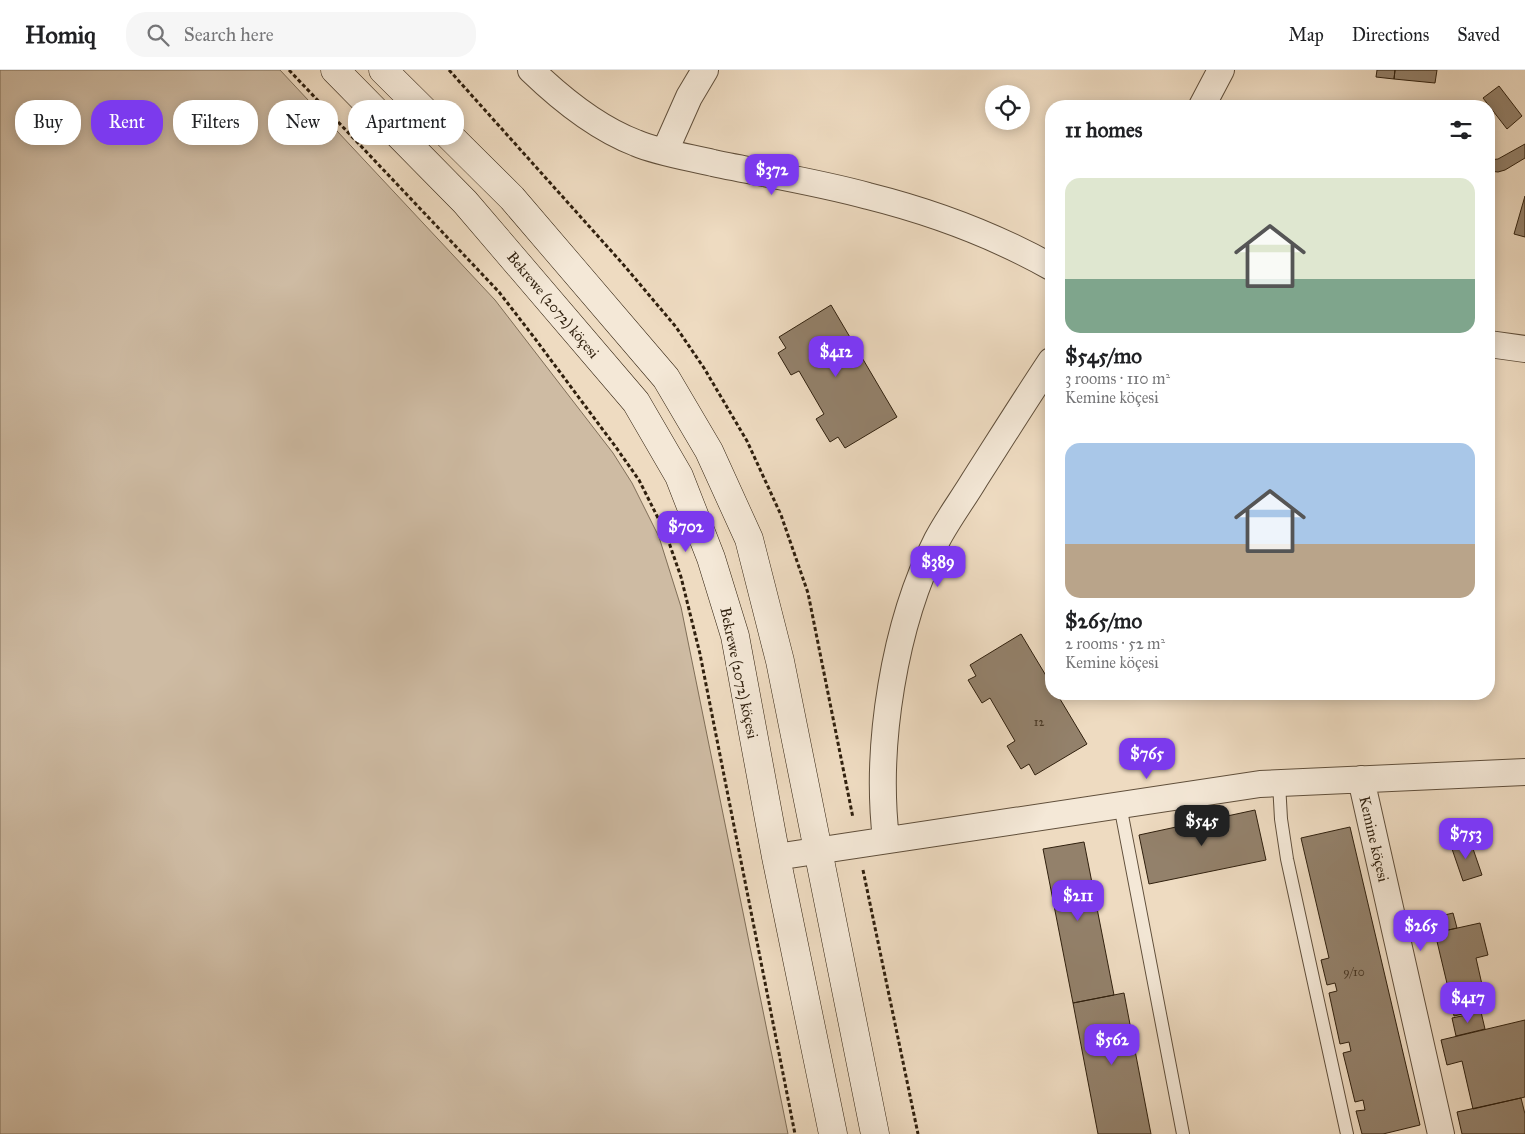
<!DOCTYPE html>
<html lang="en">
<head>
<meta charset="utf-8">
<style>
  :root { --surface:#fff; --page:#f6f6f6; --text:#202124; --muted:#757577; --line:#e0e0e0; --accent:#7c3aed }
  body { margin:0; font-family:"IM FELL Great Primer",serif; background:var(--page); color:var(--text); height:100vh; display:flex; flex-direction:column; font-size:19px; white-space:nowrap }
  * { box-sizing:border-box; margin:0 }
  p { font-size:16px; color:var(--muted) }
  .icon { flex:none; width:28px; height:28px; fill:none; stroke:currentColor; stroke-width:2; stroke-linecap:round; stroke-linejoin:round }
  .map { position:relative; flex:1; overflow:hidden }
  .drawer { position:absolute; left:1045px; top:30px; width:450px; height:600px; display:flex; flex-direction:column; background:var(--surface); border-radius:20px; box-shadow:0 2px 12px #0003 }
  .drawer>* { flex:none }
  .hud { position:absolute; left:15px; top:30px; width:475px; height:45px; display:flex; gap:10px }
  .controls { position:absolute; left:985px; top:15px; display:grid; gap:10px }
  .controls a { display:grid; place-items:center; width:45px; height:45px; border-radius:50%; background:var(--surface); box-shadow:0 2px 12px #0003; font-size:25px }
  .price { position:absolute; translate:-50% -42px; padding:0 11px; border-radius:10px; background:var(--accent); color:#fff; font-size:16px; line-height:32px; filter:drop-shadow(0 1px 2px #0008) }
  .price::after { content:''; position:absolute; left:50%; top:30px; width:15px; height:11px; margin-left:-8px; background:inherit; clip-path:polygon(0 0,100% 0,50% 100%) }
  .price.active { background:#222; color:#fff }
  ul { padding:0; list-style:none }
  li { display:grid; align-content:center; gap:10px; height:265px; padding:0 20px }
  li span { display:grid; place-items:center; height:155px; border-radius:15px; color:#555 }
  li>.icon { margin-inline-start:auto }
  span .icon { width:90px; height:90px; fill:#fffc; stroke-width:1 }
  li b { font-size:21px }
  h2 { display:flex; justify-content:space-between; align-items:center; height:60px; padding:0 20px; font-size:21px }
  .tag { padding:0 18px; border-radius:20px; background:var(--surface); box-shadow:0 2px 12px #0003; font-size:18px; line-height:45px }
  .tag.active { background:var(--accent); color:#fff }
  header { display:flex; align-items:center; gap:30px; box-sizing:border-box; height:70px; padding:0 25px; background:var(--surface); border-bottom:1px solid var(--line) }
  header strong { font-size:24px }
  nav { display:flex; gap:28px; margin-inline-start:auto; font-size:18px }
  .search { width:350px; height:45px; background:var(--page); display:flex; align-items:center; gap:12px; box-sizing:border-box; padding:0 18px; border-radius:20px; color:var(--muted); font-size:19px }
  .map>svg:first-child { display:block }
</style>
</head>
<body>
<header>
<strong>Homiq</strong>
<div class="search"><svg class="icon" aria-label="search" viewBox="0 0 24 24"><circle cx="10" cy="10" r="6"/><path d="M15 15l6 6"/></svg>Search here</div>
<nav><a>Map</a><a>Directions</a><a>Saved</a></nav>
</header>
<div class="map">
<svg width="1525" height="1064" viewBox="0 0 1525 1064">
  <rect width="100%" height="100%" fill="#eedbc1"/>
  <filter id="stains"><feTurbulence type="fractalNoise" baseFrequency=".004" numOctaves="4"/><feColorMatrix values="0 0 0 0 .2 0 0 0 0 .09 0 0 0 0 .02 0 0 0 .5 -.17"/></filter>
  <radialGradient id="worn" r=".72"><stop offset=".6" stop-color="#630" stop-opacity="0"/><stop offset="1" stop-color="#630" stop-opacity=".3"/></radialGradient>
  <path fill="#cebba3" stroke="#7f6e58" d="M0,0H280L495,230L613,383L632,413L659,467L681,537L788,1064H0Z"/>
  <path fill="#93816b" stroke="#30200e" d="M1377,0H1395L1394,9L1376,7Z
    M1395,0H1437L1435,13L1394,9Z
    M1499,16L1522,46L1507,59L1483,28Z
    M1525,74V88L1505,100L1498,102L1489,101V90L1498,89Z
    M1525,126V167L1514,164Z
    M831,235L897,347L845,378L838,367L830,372L816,349L824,344L799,301L791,305L778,283L786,278L779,267Z
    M1021,564L1051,614V624H1057L1087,674L1035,705L1029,694L1021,699L1007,676L1015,671L990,628L982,633L968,610L976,606L970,595Z
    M1255,740L1266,790L1149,814L1139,765Z
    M1350,757L1420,1055L1383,1064H1362L1356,1041L1365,1040L1363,1030L1355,1032L1343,983L1351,981L1349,972L1340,974L1329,923L1337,921L1335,913L1327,915L1321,890L1329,888L1301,768Z
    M1470,770L1482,805L1463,811L1451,776Z
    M1084,772L1114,925L1073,933L1043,779Z
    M1453,843L1457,858L1435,863L1432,848Z
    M1480,853L1488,885L1476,888L1483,919L1450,926L1435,863Z
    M1488,918L1492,937L1454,946L1450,926Z
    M1124,923L1151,1064H1098L1073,933Z
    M1481,942L1485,959L1456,966L1452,948Z
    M1525,950V1027L1473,1039L1462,991L1447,995L1441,970Z
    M1521,1028L1525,1044V1064H1462L1457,1042Z"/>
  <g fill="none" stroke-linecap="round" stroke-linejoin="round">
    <g stroke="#604f3b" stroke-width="14">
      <path id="service" d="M1279,713L1281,749L1287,789L1347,1064
        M1120,735L1183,1064"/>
    </g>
    <g stroke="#604f3b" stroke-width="28">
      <path id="minor" d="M531,0C560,28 599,59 636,73C660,83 688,87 713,93C765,104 817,112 868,126C932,142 994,165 1051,197
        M1202,36L1221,0
        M665,81L689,27L705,0
        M1489,274L1525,279
        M1361,709L1441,1064
        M886,769C875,676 894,554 937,470C948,449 963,429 975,409C1000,370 1025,330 1051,291
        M776,787L1260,714L1525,702"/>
    </g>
    <g stroke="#30200e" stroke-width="29">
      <path id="secondary" d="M335,0L465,132L636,332L679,406L711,488L735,566L776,787L833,1064
        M383,0L512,128L666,308L709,381L749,469L780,591L875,1064"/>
    </g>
    <path stroke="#30200e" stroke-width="3" stroke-dasharray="4 2.5" stroke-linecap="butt" d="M289,0L499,222L533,266L615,376L639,410L666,464L681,507L700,584L795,1064
      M449,0L622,193L676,257L704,298L747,371L781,445L808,523L853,748
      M863,800L918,1064"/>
    <use href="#service" stroke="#f4e8d7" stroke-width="12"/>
    <use href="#minor" stroke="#f4e8d7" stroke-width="26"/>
    <use href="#secondary" stroke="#f4e8d7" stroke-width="28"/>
  </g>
  <g text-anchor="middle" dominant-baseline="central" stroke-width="5" stroke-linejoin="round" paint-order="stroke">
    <g font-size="12" fill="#493825">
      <text x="1039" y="652">12</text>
      <text x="1354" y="902">9/10</text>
    </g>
    <g font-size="15" fill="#30200e" stroke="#f4e8d7">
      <text transform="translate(553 235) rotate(50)">Bekrewe (2072) köçesi</text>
      <text transform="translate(739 603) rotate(78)">Bekrewe (2072) köçesi</text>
      <text transform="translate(1374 769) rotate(77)">Kemine köçesi</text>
    </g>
  </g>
  <rect width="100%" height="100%" filter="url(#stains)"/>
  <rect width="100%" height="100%" fill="url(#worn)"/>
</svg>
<div class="controls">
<a><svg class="icon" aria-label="locate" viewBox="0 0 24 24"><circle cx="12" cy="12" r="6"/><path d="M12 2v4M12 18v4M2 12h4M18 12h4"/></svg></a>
</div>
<b class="price" style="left:772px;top:126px">$372</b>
<b class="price" style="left:836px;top:308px">$412</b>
<b class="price" style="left:686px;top:483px">$702</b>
<b class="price" style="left:938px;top:518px">$389</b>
<b class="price" style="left:1147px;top:710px">$765</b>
<b class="price active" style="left:1202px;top:777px">$545</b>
<b class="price" style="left:1466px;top:790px">$753</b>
<b class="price" style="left:1078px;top:852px">$211</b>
<b class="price" style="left:1421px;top:882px">$265</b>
<b class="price" style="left:1468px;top:954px">$417</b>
<b class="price" style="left:1112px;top:996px">$562</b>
<div class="hud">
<a class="tag">Buy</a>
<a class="tag active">Rent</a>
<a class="tag">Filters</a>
<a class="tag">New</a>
<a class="tag">Apartment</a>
</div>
<section class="drawer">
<h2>11 homes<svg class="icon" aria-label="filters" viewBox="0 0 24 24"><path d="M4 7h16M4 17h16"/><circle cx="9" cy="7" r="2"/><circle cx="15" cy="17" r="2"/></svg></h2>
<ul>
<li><span style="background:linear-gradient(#dfe7d0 65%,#7fa58c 0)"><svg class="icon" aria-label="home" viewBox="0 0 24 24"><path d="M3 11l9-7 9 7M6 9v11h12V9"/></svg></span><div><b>$545/mo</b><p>3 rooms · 110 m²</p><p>Kemine köçesi</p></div></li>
<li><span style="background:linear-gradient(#a9c7e8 65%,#b9a48a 0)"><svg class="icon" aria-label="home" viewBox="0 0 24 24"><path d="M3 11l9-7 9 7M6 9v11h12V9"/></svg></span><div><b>$265/mo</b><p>2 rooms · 52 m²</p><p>Kemine köçesi</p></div></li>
</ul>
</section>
</div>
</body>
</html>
